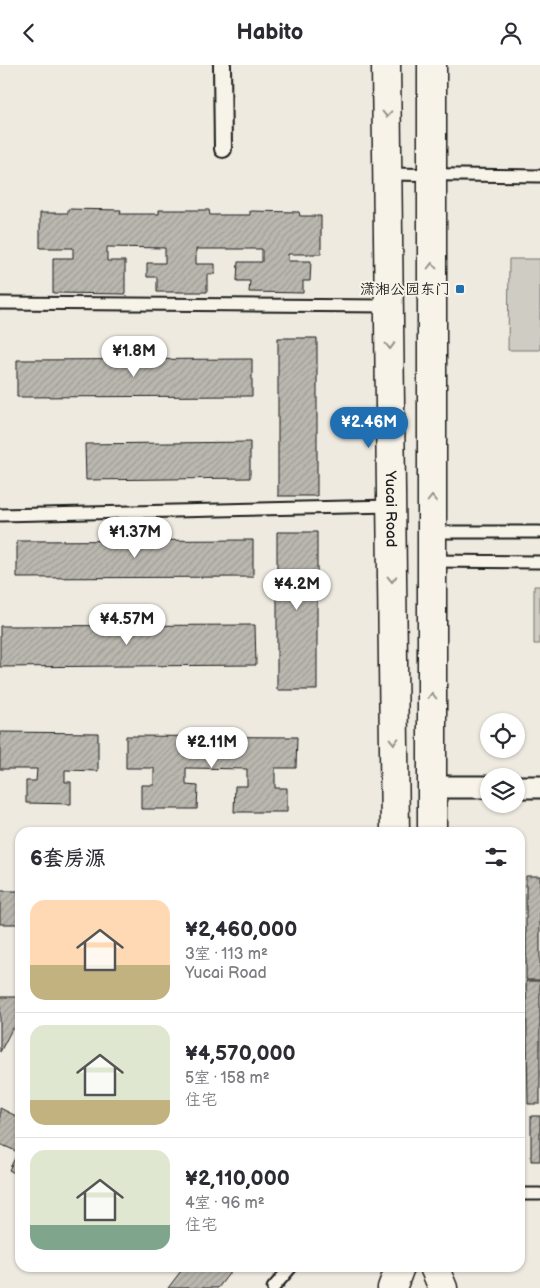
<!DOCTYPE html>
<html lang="zh">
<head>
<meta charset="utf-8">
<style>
  :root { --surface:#fff; --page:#f7f7f7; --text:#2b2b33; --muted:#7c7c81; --line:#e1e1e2; --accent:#1f6fb2 }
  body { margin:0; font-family:"Balsamiq Sans","LXGW WenKai TC",sans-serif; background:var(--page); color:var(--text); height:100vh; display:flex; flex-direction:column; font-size:19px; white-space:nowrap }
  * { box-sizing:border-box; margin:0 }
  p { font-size:16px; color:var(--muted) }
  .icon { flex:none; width:28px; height:28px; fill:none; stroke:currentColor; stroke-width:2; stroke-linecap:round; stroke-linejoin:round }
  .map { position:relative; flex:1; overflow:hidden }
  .drawer { position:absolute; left:15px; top:762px; width:510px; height:445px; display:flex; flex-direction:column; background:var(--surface); border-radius:15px; box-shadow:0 1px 4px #0004 }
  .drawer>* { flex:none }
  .buttons { position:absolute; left:480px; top:648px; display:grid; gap:10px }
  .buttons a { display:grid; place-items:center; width:45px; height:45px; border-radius:50%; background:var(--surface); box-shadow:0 1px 4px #0004; font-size:25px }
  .price { position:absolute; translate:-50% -42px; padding:0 11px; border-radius:18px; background:#fff; color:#222; font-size:16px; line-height:32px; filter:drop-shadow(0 1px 2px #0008) }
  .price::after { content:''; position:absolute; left:50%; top:30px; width:15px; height:11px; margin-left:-8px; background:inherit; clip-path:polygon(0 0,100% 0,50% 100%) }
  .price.current { background:var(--accent); color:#fff }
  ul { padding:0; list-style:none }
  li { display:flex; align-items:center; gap:15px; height:125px; padding:0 15px }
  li+li { border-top:1px solid var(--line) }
  li span { display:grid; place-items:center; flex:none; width:140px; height:100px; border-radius:15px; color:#555 }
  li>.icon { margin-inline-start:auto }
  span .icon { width:60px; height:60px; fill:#fffc; stroke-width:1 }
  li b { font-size:21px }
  h2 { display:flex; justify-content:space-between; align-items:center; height:60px; padding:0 15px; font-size:21px }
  header { display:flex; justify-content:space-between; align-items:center; height:65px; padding:0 15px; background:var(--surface); font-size:22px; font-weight:700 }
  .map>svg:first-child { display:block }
</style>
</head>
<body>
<header><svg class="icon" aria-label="back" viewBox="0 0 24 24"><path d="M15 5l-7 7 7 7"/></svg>Habito<svg class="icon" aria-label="person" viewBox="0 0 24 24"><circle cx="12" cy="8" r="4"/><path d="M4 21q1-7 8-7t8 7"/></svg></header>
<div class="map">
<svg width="540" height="1223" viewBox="0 0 540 1223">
  <defs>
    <pattern id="building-hatch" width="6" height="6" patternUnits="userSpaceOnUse" patternTransform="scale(1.25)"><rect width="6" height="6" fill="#bab7af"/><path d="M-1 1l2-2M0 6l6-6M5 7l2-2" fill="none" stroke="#9f9d96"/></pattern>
  </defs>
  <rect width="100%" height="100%" fill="#eeeae0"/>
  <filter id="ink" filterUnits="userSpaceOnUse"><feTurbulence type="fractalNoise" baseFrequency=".02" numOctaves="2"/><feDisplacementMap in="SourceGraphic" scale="10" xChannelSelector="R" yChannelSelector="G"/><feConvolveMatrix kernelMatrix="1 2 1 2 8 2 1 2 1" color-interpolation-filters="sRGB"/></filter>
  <g filter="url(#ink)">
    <path fill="#cfccc3" stroke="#767470" d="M509,194H540V285H508Z
      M534,521H540V579H534Z"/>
    <path fill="url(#building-hatch)" stroke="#1c1c1c" d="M68,144L121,145L120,149H159V145H209L210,150H250V146L299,147L300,151H321V189H288V196H311L310,216H303V228L249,227L250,216H237L238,197H262V184H196V199H215V209H207V227H157V212H147V198H165V183L107,182V196H125V229L53,228V193H73V183H40V148H68Z
      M278,273H317V431H278Z
      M252,294V331L17,332V295Z
      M250,377V413L86,415L85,379Z
      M277,467H317V625H277Z
      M253,475V512L17,513V476Z
      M255,560L256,600L0,602V561Z
      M0,667L98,668V706L65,705V717H71V739L26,738V716H36L37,704H0Z
      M126,671L297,672L296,703H275V723H287V747H234L235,721H247V704L186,703V720L198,721L197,744H141V720H154V703H126Z
      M526,811H540V915H526Z
      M0,826H20V859H0Z
      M526,916H540V1039H528Z
      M0,932H20V964H12L0,987Z
      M0,1043L20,1053V1111L9,1105L18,1087L0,1079Z
      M531,1051H540V1096H531Z
      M184,1202H234L218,1223H168Z"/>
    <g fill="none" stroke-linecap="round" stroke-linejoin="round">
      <g stroke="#1c1c1c" stroke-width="15">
        <path id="service" d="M387,109L540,111
          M0,238L389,241
          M0,450L391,441
          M432,467H540
          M432,496L540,497
          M520,1129H540
          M273,1223L291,1202"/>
      </g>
      <g stroke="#1c1c1c" stroke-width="20">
        <path id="pedestrian" d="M222,0L223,84"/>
      </g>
      <g stroke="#1c1c1c" stroke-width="25">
        <path id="minor" d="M432,722H489
          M516,722H540"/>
      </g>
      <g stroke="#1c1c1c" stroke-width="31">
        <g id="secondary">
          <path id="s1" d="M386,0L395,768"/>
          <path d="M432,0V768"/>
          <path d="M434,1202L443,1223"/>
          <path d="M392,1223L400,1202"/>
        </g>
      </g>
      <use href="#service" stroke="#f7f3e8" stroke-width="11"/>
      <use href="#pedestrian" stroke="#f7f3e8" stroke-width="16"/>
      <use href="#minor" stroke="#f7f3e8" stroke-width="21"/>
      <use href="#secondary" stroke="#f7f3e8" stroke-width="28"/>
    </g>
    <defs><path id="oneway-chevron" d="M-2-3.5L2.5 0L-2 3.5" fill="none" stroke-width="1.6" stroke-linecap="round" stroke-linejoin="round" transform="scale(1.25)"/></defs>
    <g stroke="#94928c">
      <use href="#oneway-chevron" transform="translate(387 49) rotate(89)"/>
      <use href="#oneway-chevron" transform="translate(432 201) rotate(-90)"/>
      <use href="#oneway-chevron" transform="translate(390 281) rotate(89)"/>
      <use href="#oneway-chevron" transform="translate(432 434) rotate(-90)"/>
      <use href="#oneway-chevron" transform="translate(392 514) rotate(89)"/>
      <use href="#oneway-chevron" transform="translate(432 631) rotate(-90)"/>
      <use href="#oneway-chevron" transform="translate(394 676) rotate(89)"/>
    </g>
  </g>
  <rect fill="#1f6fb2" stroke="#f7f3e8" stroke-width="2" x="455" y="219" width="10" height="10" rx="2.5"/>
  <g text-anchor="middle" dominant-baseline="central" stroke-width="4" stroke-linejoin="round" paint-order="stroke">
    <g font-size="15" fill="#1c1c1c" stroke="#f7f3e8" text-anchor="end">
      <text x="450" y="224">潇湘公园东门</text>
    </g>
    <g font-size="15" fill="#1c1c1c" stroke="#f7f3e8">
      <text stroke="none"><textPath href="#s1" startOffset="444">Yucai Road</textPath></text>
    </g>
  </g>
</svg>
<div class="buttons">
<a><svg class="icon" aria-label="locate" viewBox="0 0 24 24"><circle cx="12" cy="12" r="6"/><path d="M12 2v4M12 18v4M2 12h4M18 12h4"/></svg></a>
<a><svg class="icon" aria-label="layers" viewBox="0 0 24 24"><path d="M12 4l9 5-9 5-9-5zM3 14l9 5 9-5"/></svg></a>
</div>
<b class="price" style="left:134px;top:313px">¥1.8M</b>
<b class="price current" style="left:369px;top:384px">¥2.46M</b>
<b class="price" style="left:135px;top:494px">¥1.37M</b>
<b class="price" style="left:297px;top:546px">¥4.2M</b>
<b class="price" style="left:127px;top:581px">¥4.57M</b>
<b class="price" style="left:212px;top:704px">¥2.11M</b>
<section class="drawer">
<h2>6套房源<svg class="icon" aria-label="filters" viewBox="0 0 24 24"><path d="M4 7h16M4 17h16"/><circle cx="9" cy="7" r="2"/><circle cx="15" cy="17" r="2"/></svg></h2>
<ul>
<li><span style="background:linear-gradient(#ffd9b3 65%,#c2b280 0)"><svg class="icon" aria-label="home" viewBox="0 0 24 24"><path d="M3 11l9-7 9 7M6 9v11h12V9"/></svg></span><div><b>¥2,460,000</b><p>3室 · 113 m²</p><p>Yucai Road</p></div></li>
<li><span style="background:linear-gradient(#dfe7d0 75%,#c2b280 0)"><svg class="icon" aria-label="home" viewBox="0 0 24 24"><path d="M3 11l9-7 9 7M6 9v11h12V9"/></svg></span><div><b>¥4,570,000</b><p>5室 · 158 m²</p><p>住宅</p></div></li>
<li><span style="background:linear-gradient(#dfe7d0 75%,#7fa58c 0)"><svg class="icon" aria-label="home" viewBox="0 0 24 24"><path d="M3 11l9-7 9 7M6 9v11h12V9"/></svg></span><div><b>¥2,110,000</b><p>4室 · 96 m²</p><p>住宅</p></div></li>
</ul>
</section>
</div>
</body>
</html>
